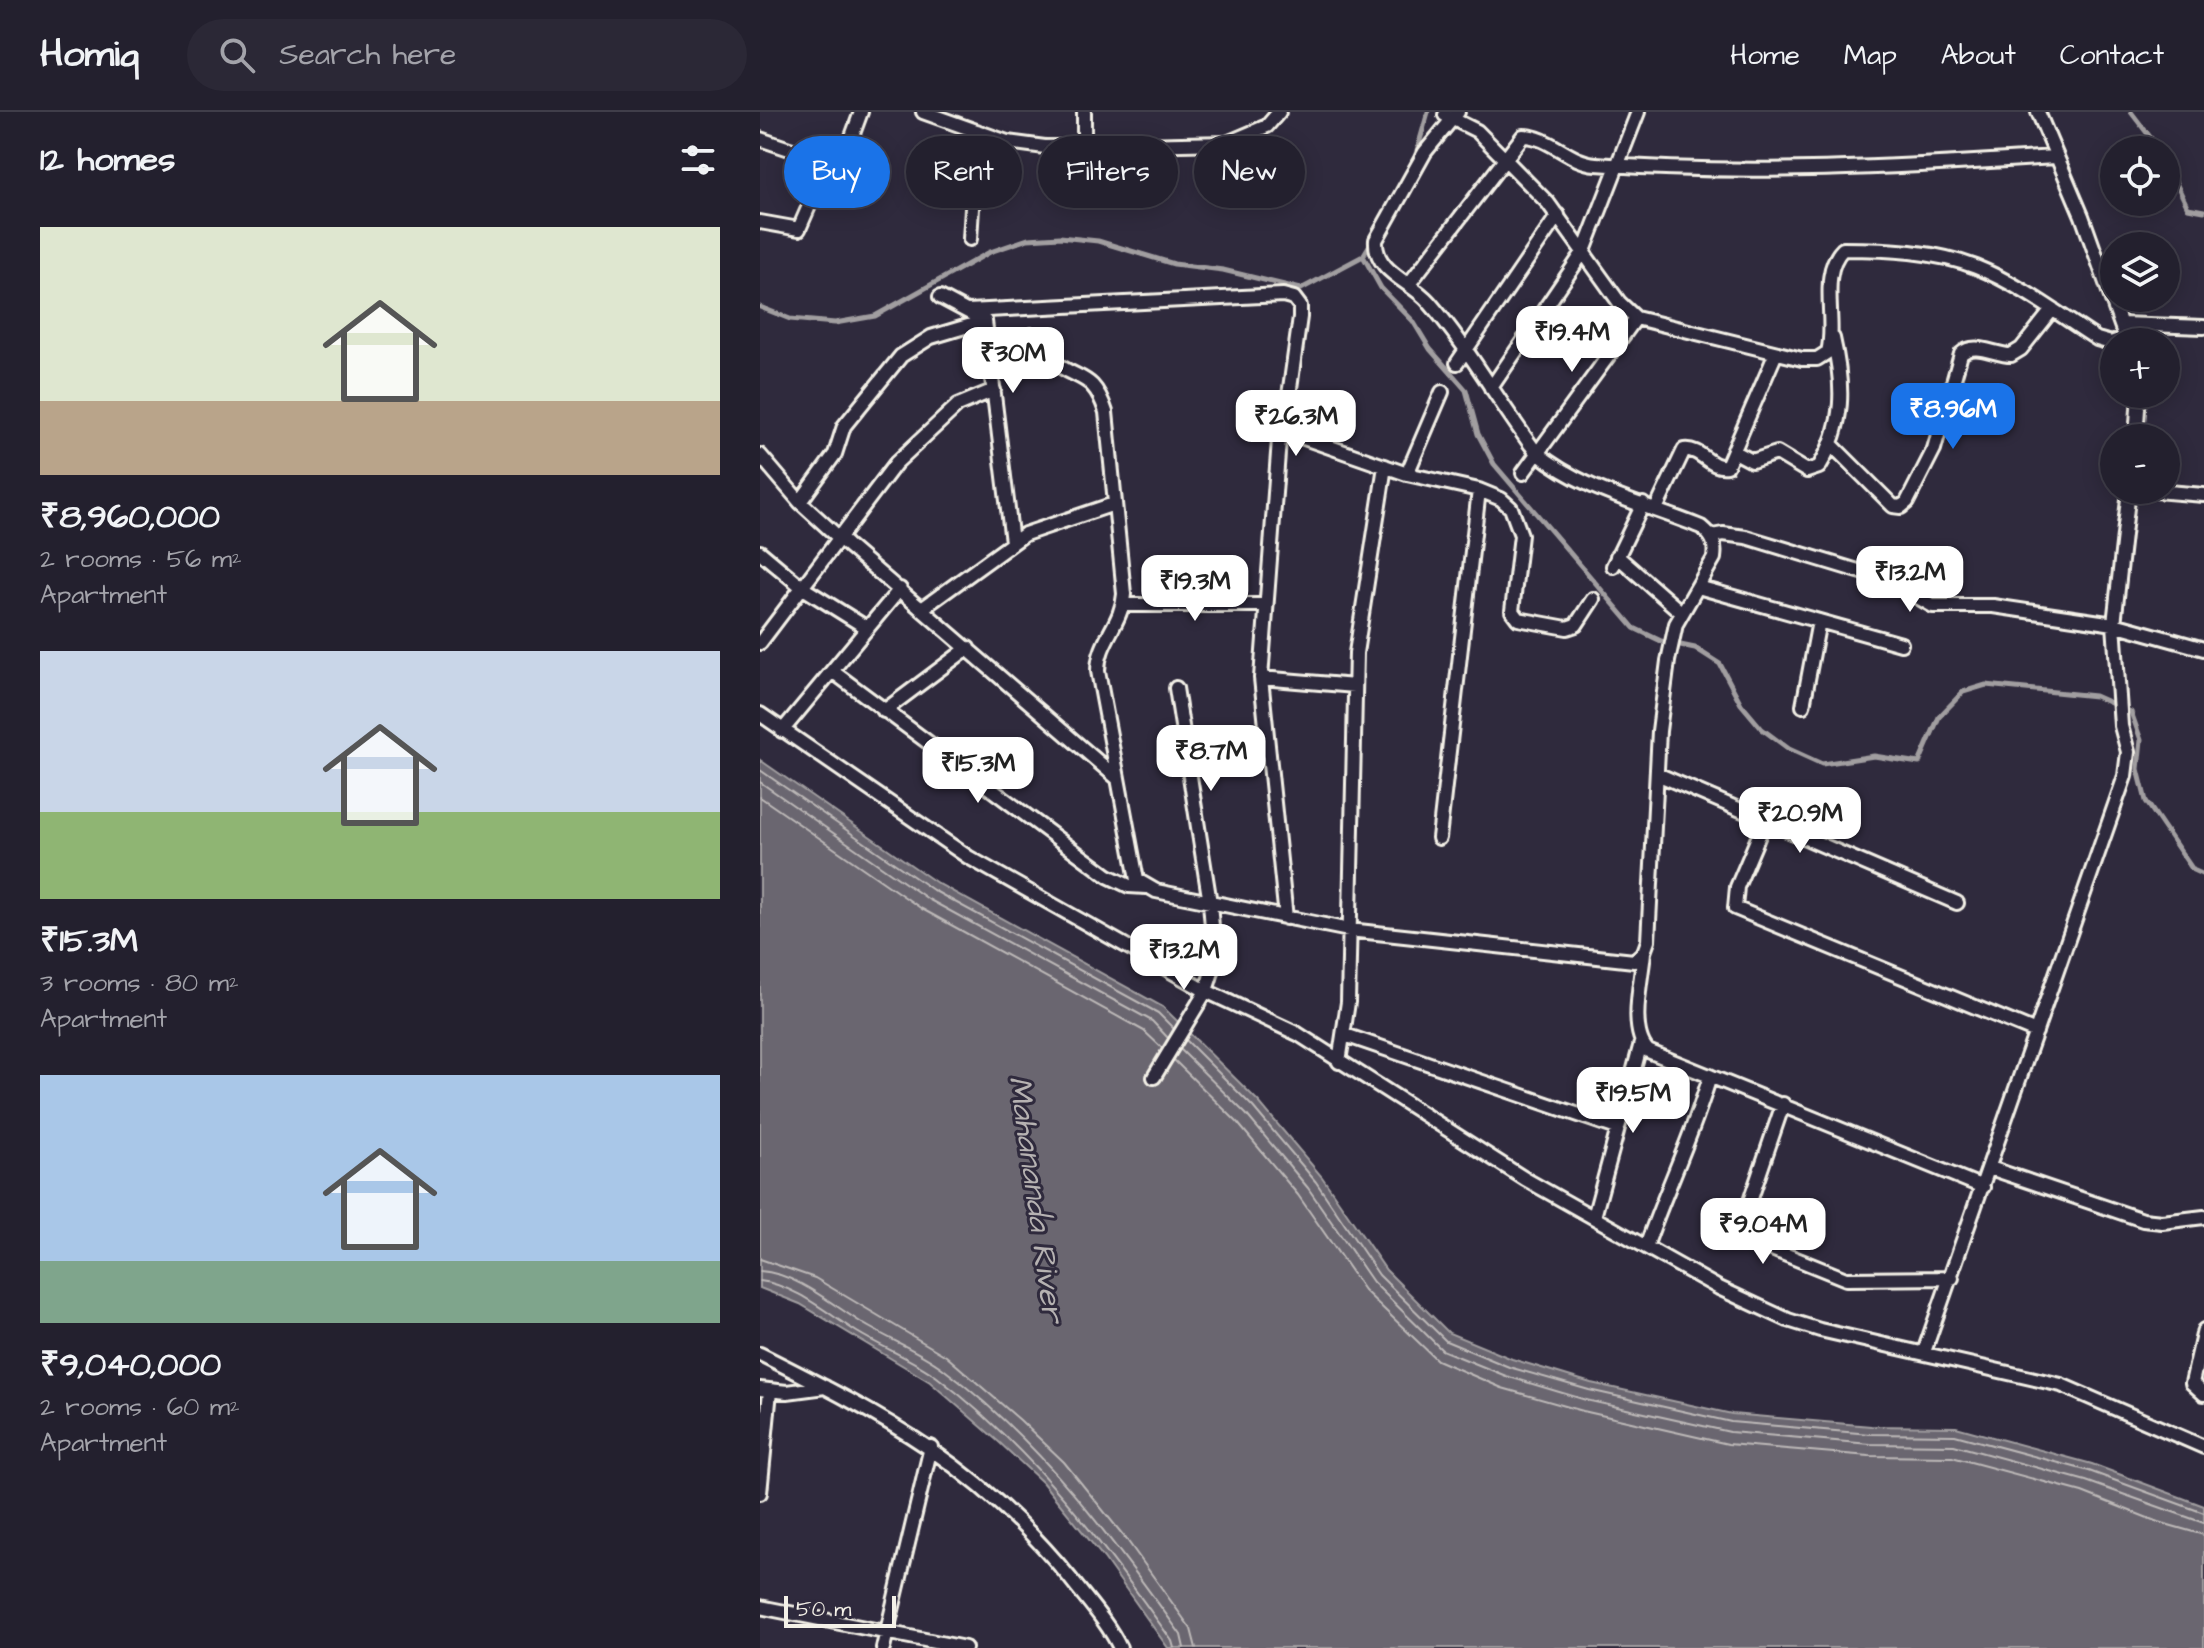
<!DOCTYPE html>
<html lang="en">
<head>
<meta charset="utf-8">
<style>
  :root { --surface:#23202e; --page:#2b2836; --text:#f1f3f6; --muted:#a3a3aa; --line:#403e4a; --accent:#1a73e8 }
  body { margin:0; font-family:"Architects Daughter",sans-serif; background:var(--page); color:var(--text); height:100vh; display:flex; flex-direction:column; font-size:30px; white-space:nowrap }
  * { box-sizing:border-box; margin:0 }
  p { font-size:26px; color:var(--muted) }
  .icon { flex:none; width:44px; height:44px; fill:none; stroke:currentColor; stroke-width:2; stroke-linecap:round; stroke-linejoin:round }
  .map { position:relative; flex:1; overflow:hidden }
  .details { display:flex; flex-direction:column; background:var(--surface); width:760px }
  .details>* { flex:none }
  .banner { position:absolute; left:24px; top:24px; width:760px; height:72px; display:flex; gap:16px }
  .controls { position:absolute; left:1340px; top:24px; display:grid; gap:16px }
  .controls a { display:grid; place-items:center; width:80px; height:80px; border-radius:50%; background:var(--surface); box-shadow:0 4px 20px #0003,0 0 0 2px var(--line); font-size:40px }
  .scale { position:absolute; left:24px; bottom:20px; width:112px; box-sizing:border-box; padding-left:8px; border:4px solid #f4f1e8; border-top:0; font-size:22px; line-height:28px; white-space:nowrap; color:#f4f1e8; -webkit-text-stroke:6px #2f2a3d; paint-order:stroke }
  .price { position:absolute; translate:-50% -68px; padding:0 18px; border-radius:16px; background:#fff; color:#222; font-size:26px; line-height:52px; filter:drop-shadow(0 2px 4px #0008) }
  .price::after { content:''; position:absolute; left:50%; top:48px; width:24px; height:18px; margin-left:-12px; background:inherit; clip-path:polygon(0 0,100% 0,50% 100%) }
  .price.selected { background:var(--accent); color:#fff }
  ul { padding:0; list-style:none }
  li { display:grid; align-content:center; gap:16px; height:424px; padding:0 40px }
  li span { display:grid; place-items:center; height:248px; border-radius:0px; color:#555 }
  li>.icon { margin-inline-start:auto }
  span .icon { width:144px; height:144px; fill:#fffc; stroke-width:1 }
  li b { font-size:34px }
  h2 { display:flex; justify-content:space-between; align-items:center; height:96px; padding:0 40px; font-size:34px }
  .chip { padding:0 28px; border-radius:36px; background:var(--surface); box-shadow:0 4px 20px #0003,0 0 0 2px var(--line); font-size:28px; line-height:72px }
  .chip.selected { background:var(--accent); color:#fff }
  header { display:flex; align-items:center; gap:48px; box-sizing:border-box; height:112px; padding:0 40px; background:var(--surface); border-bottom:2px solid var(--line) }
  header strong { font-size:38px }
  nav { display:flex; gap:44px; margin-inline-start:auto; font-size:28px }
  .search { width:560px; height:72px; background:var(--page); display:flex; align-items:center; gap:20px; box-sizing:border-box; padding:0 28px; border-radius:44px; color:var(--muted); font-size:30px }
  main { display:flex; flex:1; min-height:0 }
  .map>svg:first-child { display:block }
</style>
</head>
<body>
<header>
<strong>Homiq</strong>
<div class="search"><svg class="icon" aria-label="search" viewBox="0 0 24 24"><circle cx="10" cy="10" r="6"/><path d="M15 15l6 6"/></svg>Search here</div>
<nav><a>Home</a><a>Map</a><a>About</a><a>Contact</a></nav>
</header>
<main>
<section class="details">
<h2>12 homes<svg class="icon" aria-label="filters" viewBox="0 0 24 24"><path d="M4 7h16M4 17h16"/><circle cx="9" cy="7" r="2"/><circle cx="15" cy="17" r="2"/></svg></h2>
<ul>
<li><span style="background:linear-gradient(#dfe7d0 70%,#b9a48a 0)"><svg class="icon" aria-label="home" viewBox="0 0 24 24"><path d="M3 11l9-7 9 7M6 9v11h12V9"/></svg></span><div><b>₹8,960,000</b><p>2 rooms · 56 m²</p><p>Apartment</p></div></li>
<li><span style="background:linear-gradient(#c9d6e8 65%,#8fb573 0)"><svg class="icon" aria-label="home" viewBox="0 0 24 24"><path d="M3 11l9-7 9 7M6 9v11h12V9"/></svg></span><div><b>₹15.3M</b><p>3 rooms · 80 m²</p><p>Apartment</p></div></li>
<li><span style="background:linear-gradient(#a9c7e8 75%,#7fa58c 0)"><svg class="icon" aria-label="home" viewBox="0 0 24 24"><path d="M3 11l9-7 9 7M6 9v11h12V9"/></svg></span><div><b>₹9,040,000</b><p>2 rooms · 60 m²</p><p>Apartment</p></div></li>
</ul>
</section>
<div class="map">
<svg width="1444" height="1536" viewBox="0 0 1444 1536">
  <rect width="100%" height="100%" fill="#2f2a3d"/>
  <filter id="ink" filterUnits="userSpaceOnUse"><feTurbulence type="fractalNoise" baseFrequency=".0125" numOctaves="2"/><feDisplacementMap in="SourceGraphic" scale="16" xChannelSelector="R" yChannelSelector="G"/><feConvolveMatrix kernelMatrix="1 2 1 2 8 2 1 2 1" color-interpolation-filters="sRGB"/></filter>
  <g filter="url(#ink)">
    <path fill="#6a6670" stroke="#a19ea0" stroke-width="2" d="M0,648L177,771L403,895L499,990L562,1065L626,1158L689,1221L752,1247L831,1271L972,1302L1111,1314L1196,1315L1332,1352L1444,1394V1536H408L344,1446L282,1370L240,1331L170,1270L40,1192L0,1176Z"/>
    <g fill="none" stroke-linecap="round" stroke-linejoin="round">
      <path stroke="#bdb9b8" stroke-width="2" d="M0,658L173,778L398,901L414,917
        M0,670L168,787L392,909L408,926
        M0,685L162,797L384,919L402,936
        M426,928L493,995L556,1070L619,1163L686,1229L749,1255L829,1278L971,1310L1110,1322L1195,1323L1329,1359L1444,1401
        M420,937L486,1002L548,1076L613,1170L682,1238L746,1264L826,1288L970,1320L1110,1332L1194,1333L1326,1369L1444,1411
        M414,948L477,1010L538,1083L604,1178L677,1248L742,1276L823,1299L968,1332L1109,1344L1192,1345L1322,1380L1398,1410L1444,1423
        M0,1147L55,1166L186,1244L260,1308L304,1350L367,1428L431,1517L436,1536
        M0,1159C36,1161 73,1193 102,1211C128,1227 158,1238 182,1256C280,1329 351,1425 421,1523L424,1536
        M0,1169C35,1173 68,1202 97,1220C123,1236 153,1247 177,1265C274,1339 342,1430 412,1529L414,1536"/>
      <path stroke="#a19ea0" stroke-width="5" d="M1371,0L1400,38
        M654,49L668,0
        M1406,50L1428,96L1444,99
        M603,144L621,176L653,209L670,237L706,278L718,322L734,352L874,516L901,529L935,536L960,552L981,592L1002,617L1029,637L1062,652L1114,644L1159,651L1179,605L1203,580L1226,573L1335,584L1371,600L1381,628L1378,657L1386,689L1433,758L1444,763
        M0,195L30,207L75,211L115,204L230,140L268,127L300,125L338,129L414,152L463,158L541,177L603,144L612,129"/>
      <g stroke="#f4f1e8" stroke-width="18">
        <path id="minor" d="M163,0L247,30L285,35L467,31L507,14L519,0
          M324,0V35
          M1278,0L1322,104L1367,230
          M685,3L717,19L788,91L859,190L876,206L1042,247H1057L1068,240C1077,208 1058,162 1083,137C1126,137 1175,139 1216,155C1259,172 1298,202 1337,227L1351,231L1365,226
          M0,27L59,47L81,44L87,38L101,0
          M0,110L39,117L70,46
          M210,127L217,19
          M649,172L763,24C790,24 808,50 836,52C988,64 1143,55 1295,45
          M180,185L225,209L252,430
          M208,199L523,183L534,186L540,194V205L524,319
          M1361,212L1444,215
          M272,223C277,232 283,243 292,249C320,270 333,260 346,300L364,482C362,512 338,529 338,559L377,768L396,779L589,818L874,849L884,840L888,829L899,619L908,549L916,512L954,446C956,431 953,425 941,415C885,392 823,379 776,340C739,291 709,236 669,190C651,169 614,160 616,128L665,40L698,0
          M697,251L798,103
          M731,276L824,139L878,0
          M1376,326L1379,282
          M1072,333L1133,394L1141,395L1147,390L1174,337L1201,242C1215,229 1234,243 1251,243L1261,237L1292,198
          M975,340L992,349L1017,341L1047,359L1059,355C1085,312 1084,274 1073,226
          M0,343L40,390L87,433L357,666
          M763,361L876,206
          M647,362L682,280
          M1384,378L1444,383
          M40,390L75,342L84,314L141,244L171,225L225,209
          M896,397L924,338C942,336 949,357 967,354L1016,241
          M952,424L963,422L986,425L1128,468L1173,494H1233L1354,512L1444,537
          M0,440L43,476L107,516
          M857,444L922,501
          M853,454L883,392
          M938,475L1141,532
          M363,493H506
          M163,496L265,422L354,392
          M0,531L136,351L198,293L234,278
          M72,559L348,764L369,774L386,775
          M501,566L595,574
          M1043,594L1059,509
          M124,599L208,536
          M0,602L208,745L446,879L538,922L765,1067L959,1176L1028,1208L1060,1218L1301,1273L1444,1335
          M22,619L140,477
          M897,662L1197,791
          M1005,709L977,775L975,796L1276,920
          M679,726L719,378
          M526,806L501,566L519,328L524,319L647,362L719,378L741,387L751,396L761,423L752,499L758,507L807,516L816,513L833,487
          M884,840C882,867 868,918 888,939L1223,1075
          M585,923L857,1016
          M579,950L588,890L596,541L625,354
          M394,965L446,879L455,850L450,791L416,576
          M1023,992L983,1110L987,1127L1086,1167L1192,1166
          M1230,1056L1383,1108L1402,1110L1444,1105
          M834,1105L881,931
          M886,1135C906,1077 933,1023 950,964
          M1444,1218L1432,1271L1444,1282
          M1164,1240L1365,664L1368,640L1361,614L1354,512L1369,378
          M0,1242C126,1305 219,1354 310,1466C327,1488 348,1511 360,1536
          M0,1277L27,1280L65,1275
          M0,1381L10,1279
          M0,1495L205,1536
          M123,1536L171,1335"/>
      </g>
      <use href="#minor" stroke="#2f2a3d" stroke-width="12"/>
    </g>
  </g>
  <g text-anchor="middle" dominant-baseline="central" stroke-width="6" stroke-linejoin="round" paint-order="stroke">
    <g font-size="32" font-style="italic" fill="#b6b2b2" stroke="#2f2a3d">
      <text transform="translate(276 1087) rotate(82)">Mahananda River</text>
    </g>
  </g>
</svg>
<div class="controls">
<a><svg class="icon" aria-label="locate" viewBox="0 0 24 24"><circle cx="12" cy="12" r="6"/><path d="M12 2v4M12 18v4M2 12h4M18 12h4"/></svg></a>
<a><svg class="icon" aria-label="layers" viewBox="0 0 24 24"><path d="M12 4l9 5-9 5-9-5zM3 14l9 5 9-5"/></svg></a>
<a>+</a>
<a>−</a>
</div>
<div class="scale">50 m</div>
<b class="price" style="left:812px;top:262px">₹19.4M</b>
<b class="price" style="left:253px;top:283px">₹30M</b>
<b class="price selected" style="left:1193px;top:339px">₹8.96M</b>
<b class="price" style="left:536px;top:346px">₹26.3M</b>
<b class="price" style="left:1150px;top:502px">₹13.2M</b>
<b class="price" style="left:435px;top:511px">₹19.3M</b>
<b class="price" style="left:451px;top:681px">₹8.7M</b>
<b class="price" style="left:218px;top:693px">₹15.3M</b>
<b class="price" style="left:1040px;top:743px">₹20.9M</b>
<b class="price" style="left:424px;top:880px">₹13.2M</b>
<b class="price" style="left:873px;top:1023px">₹19.5M</b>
<b class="price" style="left:1003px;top:1154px">₹9.04M</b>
<div class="banner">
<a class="chip selected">Buy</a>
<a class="chip">Rent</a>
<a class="chip">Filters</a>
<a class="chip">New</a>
</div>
</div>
</main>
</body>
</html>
